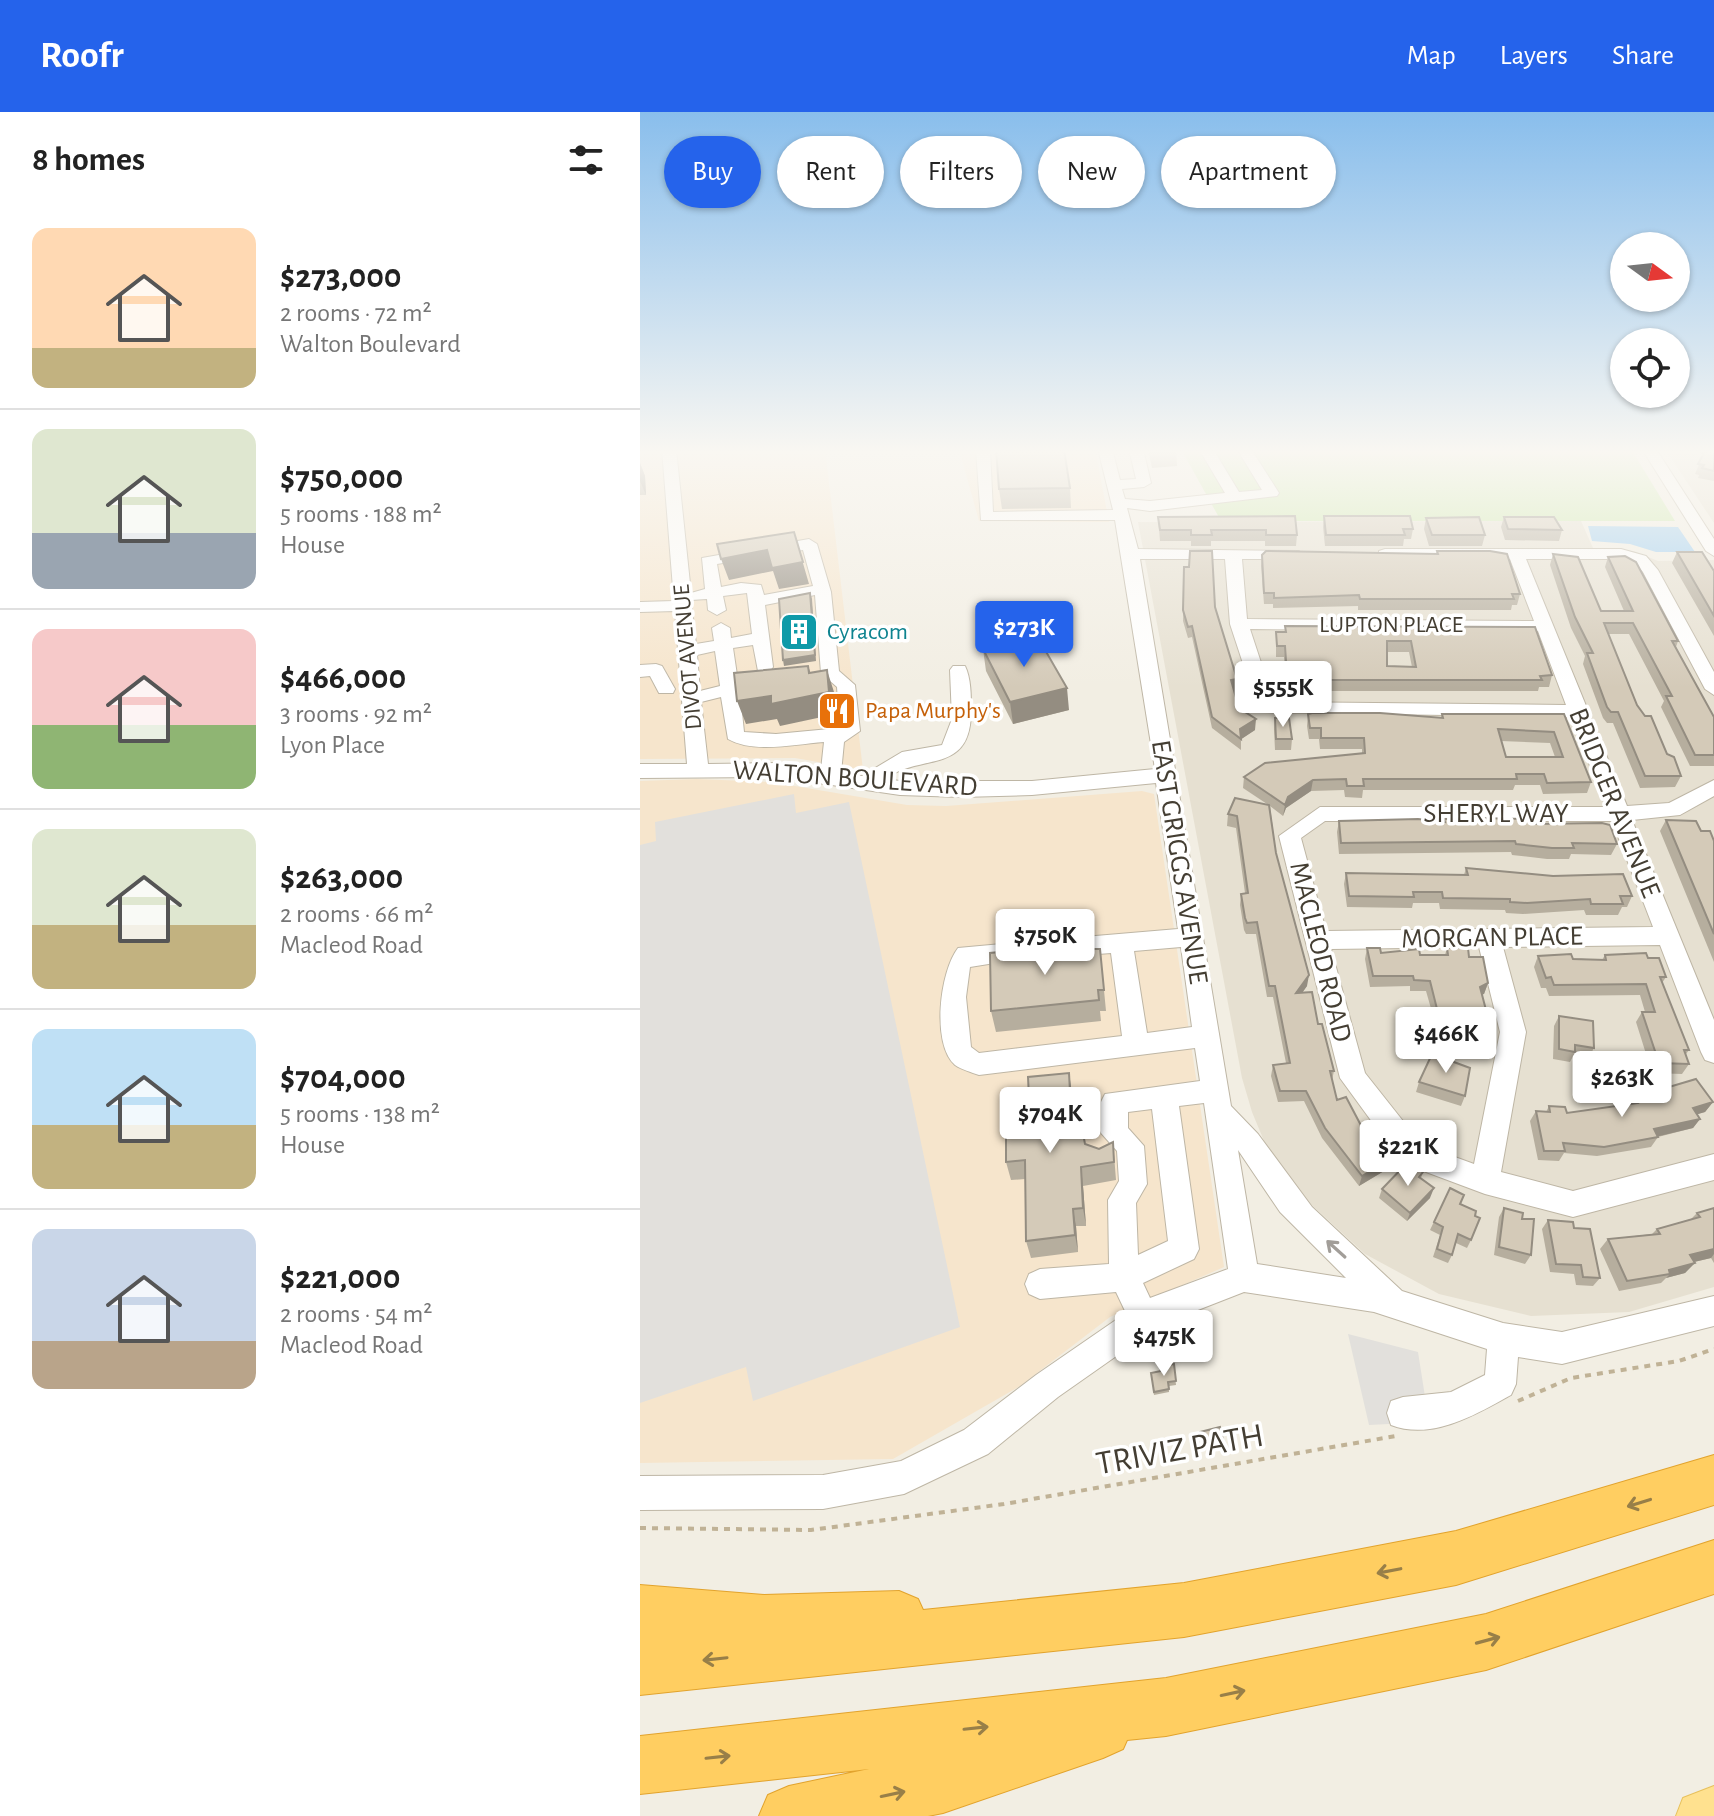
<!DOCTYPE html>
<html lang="en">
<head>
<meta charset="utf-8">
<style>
  :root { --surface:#fff; --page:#f2f2f2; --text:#222; --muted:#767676; --line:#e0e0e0; --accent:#2563eb }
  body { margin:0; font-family:"Alegreya Sans",sans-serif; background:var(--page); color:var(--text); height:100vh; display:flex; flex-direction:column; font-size:30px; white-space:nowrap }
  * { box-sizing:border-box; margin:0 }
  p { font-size:26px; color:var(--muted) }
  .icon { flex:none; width:44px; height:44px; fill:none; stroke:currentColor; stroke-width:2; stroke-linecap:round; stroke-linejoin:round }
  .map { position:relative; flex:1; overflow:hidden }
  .drawer { display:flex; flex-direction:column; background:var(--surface); width:640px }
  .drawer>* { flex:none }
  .guide { position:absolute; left:24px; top:24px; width:760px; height:72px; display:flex; gap:16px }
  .needle { width:52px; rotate:105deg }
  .controls { position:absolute; left:970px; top:120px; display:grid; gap:16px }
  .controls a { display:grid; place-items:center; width:80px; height:80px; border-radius:50%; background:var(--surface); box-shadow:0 2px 6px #0004; font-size:40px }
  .price { position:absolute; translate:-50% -68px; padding:0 18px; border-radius:8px; background:#fff; color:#222; font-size:26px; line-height:52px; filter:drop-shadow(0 2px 4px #0008) }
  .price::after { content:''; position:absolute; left:50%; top:48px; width:24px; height:18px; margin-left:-12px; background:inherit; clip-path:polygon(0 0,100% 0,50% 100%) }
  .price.active { background:var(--accent); color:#fff }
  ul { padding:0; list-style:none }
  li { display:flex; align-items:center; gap:24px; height:200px; padding:0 32px }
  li+li { border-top:2px solid var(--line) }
  li span { display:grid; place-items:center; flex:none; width:224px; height:160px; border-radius:16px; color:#555 }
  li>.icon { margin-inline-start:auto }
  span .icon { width:96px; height:96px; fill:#fffc; stroke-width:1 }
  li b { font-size:34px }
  h2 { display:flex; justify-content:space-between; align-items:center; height:96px; padding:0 32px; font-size:34px }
  .pill { padding:0 28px; border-radius:36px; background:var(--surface); box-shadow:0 2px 6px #0004; font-size:28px; line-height:72px }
  .pill.active { background:var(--accent); color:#fff }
  header { display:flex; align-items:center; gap:48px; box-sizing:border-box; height:112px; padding:0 40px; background:var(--accent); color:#fff }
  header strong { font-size:38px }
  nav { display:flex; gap:44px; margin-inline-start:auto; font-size:28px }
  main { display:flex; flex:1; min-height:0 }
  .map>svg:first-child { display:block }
</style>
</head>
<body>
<header>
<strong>Roofr</strong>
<nav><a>Map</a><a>Layers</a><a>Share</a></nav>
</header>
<main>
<section class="drawer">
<h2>8 homes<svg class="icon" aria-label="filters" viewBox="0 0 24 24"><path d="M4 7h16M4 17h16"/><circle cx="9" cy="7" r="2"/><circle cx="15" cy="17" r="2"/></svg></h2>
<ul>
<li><span style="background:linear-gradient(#ffd9b3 75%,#c2b280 0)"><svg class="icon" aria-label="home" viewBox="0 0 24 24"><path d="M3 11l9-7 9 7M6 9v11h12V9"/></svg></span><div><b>$273,000</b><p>2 rooms · 72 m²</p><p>Walton Boulevard</p></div></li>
<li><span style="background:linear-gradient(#dfe7d0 65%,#9aa5b1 0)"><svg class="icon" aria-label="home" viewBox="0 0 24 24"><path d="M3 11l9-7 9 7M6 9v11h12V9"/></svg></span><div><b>$750,000</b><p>5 rooms · 188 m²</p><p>House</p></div></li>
<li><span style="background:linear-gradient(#f6c9c9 60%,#8fb573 0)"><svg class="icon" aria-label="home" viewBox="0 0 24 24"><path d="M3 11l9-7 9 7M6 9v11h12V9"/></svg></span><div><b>$466,000</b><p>3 rooms · 92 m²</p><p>Lyon Place</p></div></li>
<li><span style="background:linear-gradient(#dfe7d0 60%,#c2b280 0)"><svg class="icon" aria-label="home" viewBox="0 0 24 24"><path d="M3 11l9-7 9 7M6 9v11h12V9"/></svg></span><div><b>$263,000</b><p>2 rooms · 66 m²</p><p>Macleod Road</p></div></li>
<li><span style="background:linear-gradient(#bfe0f5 60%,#c2b280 0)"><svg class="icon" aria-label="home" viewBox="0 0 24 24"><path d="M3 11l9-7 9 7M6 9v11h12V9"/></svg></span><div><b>$704,000</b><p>5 rooms · 138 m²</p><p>House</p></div></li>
<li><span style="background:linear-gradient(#c9d6e8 70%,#b9a48a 0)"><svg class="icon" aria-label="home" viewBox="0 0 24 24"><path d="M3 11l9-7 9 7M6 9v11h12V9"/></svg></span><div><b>$221,000</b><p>2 rooms · 54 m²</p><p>Macleod Road</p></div></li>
</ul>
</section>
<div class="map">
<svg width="1074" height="1704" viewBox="0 0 1074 1704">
  <rect width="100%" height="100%" fill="#f2eee3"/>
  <path fill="#e6e0d1" d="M1025,337H1074V411Z
    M941,409L953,436L994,439L1018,449L1074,448V1175L989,1200L891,1204L799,1182L725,1142L663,1085L629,1041L612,1000L602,966L498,410Z"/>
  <path fill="#f6e5cc" d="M0,337H185L223,658L155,646L0,647Z
    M319,337H455L469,410L339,409Z
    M57,667L131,670L267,693L306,694L502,679L514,682L584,1155L470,1205L380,1274L253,1347L0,1351V669Z"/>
  <path fill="#cbe9aa" d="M541,337H991L1035,409H581Z"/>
  <path fill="#e2e0dc" d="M154,682L156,701L209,690L320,1215L113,1289L106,1255L0,1291V733L16,729L15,710Z
    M708,1222L778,1240L789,1310L729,1313Z"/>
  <path fill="#9ccdf2" d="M948,414L1038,415L1055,440H1016L990,432L952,429Z"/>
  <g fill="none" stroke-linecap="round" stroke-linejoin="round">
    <g stroke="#beb6a5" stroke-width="2">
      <path id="minor" d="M22,337H36L51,481L65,477L62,446L169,427L177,432L191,480L199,559L215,573L220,619L204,630L201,661L222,664L262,640L302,633L312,607L310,558L313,554H325C331,566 331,584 331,597C332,664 282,640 245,667L260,669H392L515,657L475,408H341L336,337H350L353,400L473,398L458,337H472L480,368L496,367L489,337H503L511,371L504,375L482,377L485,387L510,389L585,381L559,337H573L599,380L622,378L597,337H611L639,381L637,384L510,399L487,396L498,437L659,439V445L653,447H602L607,507L894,509L870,447L739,445V439L745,437H981L1006,444L1018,458L1074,560V583L1065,577L1003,460L994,450L981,447H886L987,694L1029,691L1074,668V684L1040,703L992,708L1074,908V951L1065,948L1061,940L1020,833L863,835L886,920L861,1060L933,1079L1074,1042V1068L933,1105L845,1082L762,1051L700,966L639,724L680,695H966L931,605L619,600L590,512L585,447H500L591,994L618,1022L672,1095L762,1179L863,1211L922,1220L1074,1184V1214L922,1252L878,1245L876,1272L871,1283C837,1302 792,1329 751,1313L747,1301L751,1289L763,1285L811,1280L845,1263L847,1237L734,1200L604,1180L522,1212L418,1285L348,1342L264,1382L183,1397L0,1398V1364L183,1363L261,1349L324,1318L396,1263L486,1201L476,1180L400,1187L389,1182L385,1172L389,1162L400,1157L469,1152L468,1088L479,1069L477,1039L461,1021V990L465,982L560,969L555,936L339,963C331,960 322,958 315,953C291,932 300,859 318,836L384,830L392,833L396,839L392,845L330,855L326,885L331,935L339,941L482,924L471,841L420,845L412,842L408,836L412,830L420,827L538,817L516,671L392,683L321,685L260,683L137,665L0,666V652H47L35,499L0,500V490L34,489ZM163,438L173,474L124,483L121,473L101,471L81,475L77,452ZM107,481L112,522L91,526L90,516L81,511L72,516L74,529L56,532L51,488L67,487L68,498L77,503L86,498L83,484ZM175,483L181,561L197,575L200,616L136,622L104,620L100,581L112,575L110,571L98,570L93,536L113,533L118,559H130L133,555L125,493ZM610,517L898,519L926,593L634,590ZM75,539L80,574L60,579L57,543ZM81,585L88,627C114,642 156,632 184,630L181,658L137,651L68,652L61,590ZM685,709H972L1013,815L686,819L661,726ZM541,835L552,915L507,921L494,839ZM839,835L860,920L834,1052L782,1033L725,961L691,837ZM564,991L588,1157L510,1186L503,1171L554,1147L559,1137L539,994ZM512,997L528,1129L498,1143L496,1091L507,1072L504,1034L488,1016V1000ZM598,1038L640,1100L706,1166L617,1152Z
        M1002,337H1016L1074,427V444L1066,439Z
        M16,552L22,554L35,577L33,581H19L10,564L0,565V553Z"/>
    </g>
    <g stroke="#e7c05c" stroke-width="2">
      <path id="major" d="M1074,1674V1704H1036L1043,1686Z"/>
    </g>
    <g stroke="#e2a32d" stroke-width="2">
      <path id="highway" d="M1074,1343V1393L816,1473L544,1525L0,1583V1473L124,1483L259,1479L278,1487L283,1498L544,1471L816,1419Z
        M1074,1428V1482L846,1558L526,1624L487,1628L483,1637L463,1646L303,1701L288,1704H119L128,1683L149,1674L229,1657L0,1682V1624L526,1566L846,1502Z"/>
    </g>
    <path stroke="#c0b296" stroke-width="4" stroke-dasharray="6 6" stroke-linecap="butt" d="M878,1289L931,1266L1039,1249L1074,1237
      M0,1416L171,1418L364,1392L756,1324"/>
    <use href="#minor" fill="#fff" fill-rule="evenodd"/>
    <use href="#major" fill="#ffe18f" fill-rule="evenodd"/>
    <use href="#highway" fill="#ffce61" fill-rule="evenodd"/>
  </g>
  <path fill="#b6ae9e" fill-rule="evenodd" d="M508,337H536L537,354L512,356Z
    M1055,337H1074V369L1058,366L1059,363L1055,362L1063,343Z
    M0,351L5,364L6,383H0Z
    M430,376L431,396L362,397L359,377Z
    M655,404L657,423L656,434H625V429H571V434H551V429H520L518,405Z
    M684,404L773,417L771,427H764L763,434H685L683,415Z
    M864,405L922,418L919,429L865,428L861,415Z
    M786,406L845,423L842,434H789L784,417Z
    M797,439L880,482L877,493H872L871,498H718V494L633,496V492H624L621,454L622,443L796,442Z
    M1037,440L1074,459V524L1032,451Z
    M913,442L961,499H984L965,455L968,445L1038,529L1036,535L1074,605V654H1050L1021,595L1024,589L989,522H968L997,593L1041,664L1035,675L1000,676L973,611H967L963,606L943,552L945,544L931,516L910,453Z
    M544,455L575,495L597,567L596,578H594L599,596L615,618L601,627V638L572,616L552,525L548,526L543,509Z
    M645,514L895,515L912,563L909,575H899L898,579H652V575H646L644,545H636V520H645ZM747,540H769L772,555L747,554Z
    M343,537L429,598L373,612L346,559Z
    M668,602L801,606L802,602H924L951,670L947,681L903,682L900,673H875L873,678H723L722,686L705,685L704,678L671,679L646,696L643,704L630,694L636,741L667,874L662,881L678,912L694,959L692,968L697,988L747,1049L744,1059L719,1074L682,1026L664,989L638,990L631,964L633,953L646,951L633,885H627L616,822H606L604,818L600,793L601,782L605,781L596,716L587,714L588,702L627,692L603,676L604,665L722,642V637H680L679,627H669L667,614ZM861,629L910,631L915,645H866Z
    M635,606L652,627L651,638H635L634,617Z
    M804,707L893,712L977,732L971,743L931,742L929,747H907L872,743L871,740L699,742L697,720L699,709L803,710Z
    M1026,708L1061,719L1074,729V850L1020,719Z
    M826,756L992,784L987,795H982L978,803H946L944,798L883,802L866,801L865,798L800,797L799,791H773L772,796L707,795L704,772L706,761L824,763Z
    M727,836L741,841L805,843L807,836L829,845L848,871L844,882H842L846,898L842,908H837V915L833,925L808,926L804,907H794L786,879H770V874L730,875L725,847Z
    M453,837H460L466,899H460L461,909L356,920L351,899Z
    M965,843L1008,846L1026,865L1022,871L1049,938L1046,942L1049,952L1042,962L1012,961L996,910L1002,900H1005L1000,883L909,884L906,876H901L894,855L898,844L962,848Z
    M919,904L954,936L948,947L933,944L930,950L913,947L914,914Z
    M429,961L433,999L445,1032L459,1037L473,1030L476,1068L443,1074L446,1114H436L438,1140L391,1146L386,1129L385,1067L371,1068L366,1050L389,986Z
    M779,970L825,984L821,994L776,980Z
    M995,985L1073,990L1065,1000L1057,1002L1060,1007L1053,1016L1018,1025L1011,1035L957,1044L924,1041L919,1049L898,1048L890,1009L896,999L906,1000L909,994L927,1001L991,992Z
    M783,1060L781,1066L790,1086L767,1109L739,1086L742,1077Z
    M810,1076L820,1092L835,1104L831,1128L827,1136L816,1131L812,1143L808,1151L793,1145L800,1123L790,1118Z
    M864,1096L882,1107L891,1143L885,1152L854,1143L859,1105Z
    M1074,1096V1151L1071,1146L1054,1150L1045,1161L1026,1166L1021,1171L979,1179L960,1137L968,1127L1012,1122L1017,1117L1051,1107L1057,1101Z
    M908,1108L934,1116L960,1166L953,1174L936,1173L934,1162L910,1160L902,1117Z
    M534,1252L536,1273L529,1274V1280L514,1283L511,1261L521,1259Z"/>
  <path fill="#948d81" d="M0,351L5,364L6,383L0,369Z
    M154,420L169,472L139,477L133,459L89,468L81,447Z
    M170,481L172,487L176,549L144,554L143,548Z
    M168,554L176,576L187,558L194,580L196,602L140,614L137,607L106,612L97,589L131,584L169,561Z
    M597,567L596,578L590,579L591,568Z
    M427,576L429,598L373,612L370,590Z
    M616,607L615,618L600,628V617Z
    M673,668L671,679L646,696L643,704L645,693L648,685Z
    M669,863L667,874L654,892L656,881Z
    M848,871L844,882L836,885L840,875Z
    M429,961L432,981L434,1019L431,999Z
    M1073,990L1065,1000L1045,1006L1053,996Z
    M1060,1007L1053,1016L1007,1027L1014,1017Z
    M741,1027L738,1037L733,1031Z
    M747,1049L744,1059L719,1074L722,1064Z
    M441,1055L443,1074L446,1114L443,1096Z
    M794,1076L790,1086L767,1109L770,1101Z
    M433,1097L436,1114L438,1140L435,1123Z
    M1074,1137V1142L1071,1146L1041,1153L1050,1143Z
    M1055,1151L1045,1161L1026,1166L1030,1162L1029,1158Z
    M583,1328L582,1331L562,1336L563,1333Z"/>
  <path fill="#d4cab8" stroke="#948d81" stroke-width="2" fill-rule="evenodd" d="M356,337H424L430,376L359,377Z
    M511,337H536L537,339L512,340Z
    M1066,337H1074V359L1062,356L1064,353L1058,352Z
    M655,404L657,423H626V418H571L572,423H551V418H520L518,405Z
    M684,404H770L773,417H763L765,423H686Z
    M839,405L845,423H792L786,406Z
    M864,405H914L922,418L868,417Z
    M154,420L163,450L132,456L127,438L81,447L77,432Z
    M550,439H572L575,495L597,567L591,568L599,596L616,607L600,617L601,627L572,605L552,514L548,515L543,498L544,455H549Z
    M626,439L798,442L797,439H850L867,442L880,482H872L874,487H720L719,483L634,486V481H624L622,443Z
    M1037,440H1062L1074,459V504Z
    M913,442L938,445L961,499H993L968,445L985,444L996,450L1038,529H1032L1074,605V643H1055L1026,584H1032L993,511H964L997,593L1005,604H1011L1027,642L1034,645L1041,664H1005L978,600H971L967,595L947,541H953L935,505Z
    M170,481L175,543L143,548L139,487Z
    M645,514L895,515L912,563L900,564L902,568H653V564H647L645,534H637L636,520H646ZM747,529H771L776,555L747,554Z
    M397,524L427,576L370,590L343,537Z
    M168,554L169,561L187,558L189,580L131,592V584L97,589L94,561Z
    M672,601H740L803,606L802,602H924L951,670L907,671L904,662H876L877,667H723L724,674H707L706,667L673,668L648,685L645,693L604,665L625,651L725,641L724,626H681V616H670L668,602ZM858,617L914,620L923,645H866Z
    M635,606H649L652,627H636Z
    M595,686L629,693L636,741L669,863L656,881L672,880L678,912H682L694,959H690L697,988L706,985L725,1021L732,1017L741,1027L733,1031L747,1049L722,1064L685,1016L666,979H640L633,953L650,951L635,874H629L617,810L607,811L605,806L601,782L608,781L597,704L588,702Z
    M835,706L891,707L893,712L962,711L970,713L977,732L932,731L934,736H912L876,732L875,729L701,731L699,709L778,707L805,710L804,707Z
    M1026,708L1056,709L1061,719H1070L1074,729V822Z
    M826,756L913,764L983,762L992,784H980L983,792H951L950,787L887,791L870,790V787L803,786L802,780H773L774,785L709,784L706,761L828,763Z
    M452,831L453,837H460L464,878H458L459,888L351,899L350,841Z
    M727,836H740L741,841L779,837L780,843H808L807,836H828L829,845H843L848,871L840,875L846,898H837V915H812L807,896L797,897L790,869L774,868L773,864H733Z
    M1006,841L1008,846H1019L1026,865H1020L1049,938H1044L1049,952L1019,951L1002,900H1015L1006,872L914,873L911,865L906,866L898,844L931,842L933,847L966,848L965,843Z
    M919,904L953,909L954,936L935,933V940L919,937Z
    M792,942L830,956L825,984L779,970Z
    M429,961L431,999H439L445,1032L459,1037L473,1030L474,1050L441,1055L443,1096L433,1097L435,1123L386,1129L385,1048L366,1050V989L389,986L388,965Z
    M1056,967L1073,990L1053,996L1060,1007L1014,1017L1018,1025L964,1035L923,1031L925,1039H904L896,999L910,1000L909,994L925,995L927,1001L998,991L995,985Z
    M767,1051L783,1060L779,1065L794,1076L770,1101L742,1077Z
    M810,1076L824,1083L820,1092L836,1099L835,1104L840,1106L831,1128L818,1122L812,1143L797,1137L803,1115L794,1110Z
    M864,1096L883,1101L882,1107H894L891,1143L859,1135Z
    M1074,1096V1137L1050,1143L1055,1151L1029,1158L1030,1162L987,1169L968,1127L1020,1122L1017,1117L1060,1105L1057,1101Z
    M908,1108L933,1110L934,1116L950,1117L960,1166L943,1165L941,1153L916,1152Z
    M534,1252L536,1269L528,1270L529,1277L514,1280L511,1261L521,1259L520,1254Z
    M580,1315L583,1328L563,1333L560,1320Z"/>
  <defs><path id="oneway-shaft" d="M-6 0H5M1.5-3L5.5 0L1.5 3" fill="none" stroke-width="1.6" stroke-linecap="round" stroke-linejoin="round" transform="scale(2)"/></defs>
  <use stroke="#a29e99" href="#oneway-shaft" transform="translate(696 1137) rotate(-138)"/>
  <g stroke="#987f48">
    <use href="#oneway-shaft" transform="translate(999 1391) rotate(163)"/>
    <use href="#oneway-shaft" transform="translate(749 1459) rotate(169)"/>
    <use href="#oneway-shaft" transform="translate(848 1528) rotate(-15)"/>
    <use href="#oneway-shaft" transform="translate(75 1547) rotate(174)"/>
    <use href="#oneway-shaft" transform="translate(593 1581) rotate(-12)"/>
    <use href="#oneway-shaft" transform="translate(336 1616) rotate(-6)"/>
    <use href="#oneway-shaft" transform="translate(78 1645) rotate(-6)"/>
    <use href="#oneway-shaft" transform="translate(253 1682) rotate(-12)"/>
  </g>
  <linearGradient id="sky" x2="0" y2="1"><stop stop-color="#89beec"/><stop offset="0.59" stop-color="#f9f7f2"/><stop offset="1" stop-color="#f9f7f2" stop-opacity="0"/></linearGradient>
  <rect width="1074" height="576" fill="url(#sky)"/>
  <defs>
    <g id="building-square" transform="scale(2)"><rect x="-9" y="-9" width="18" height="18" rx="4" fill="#0f9aa8" stroke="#fff"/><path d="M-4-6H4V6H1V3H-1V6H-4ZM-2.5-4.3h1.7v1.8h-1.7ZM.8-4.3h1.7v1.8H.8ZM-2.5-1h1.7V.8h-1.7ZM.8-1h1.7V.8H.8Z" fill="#fff"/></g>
    <g id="restaurant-square" transform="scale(2)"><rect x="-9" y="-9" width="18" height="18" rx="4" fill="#e8710a" stroke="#fff"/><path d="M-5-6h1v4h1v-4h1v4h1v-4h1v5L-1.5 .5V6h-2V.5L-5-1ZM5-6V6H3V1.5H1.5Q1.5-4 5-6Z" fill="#fff"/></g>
  </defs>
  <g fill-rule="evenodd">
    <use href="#building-square" x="159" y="520"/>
    <use href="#restaurant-square" x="197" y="599"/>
  </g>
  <g text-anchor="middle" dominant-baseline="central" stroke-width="7" stroke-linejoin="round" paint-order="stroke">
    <g font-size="24" fill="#443e33" stroke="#fff">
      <text x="751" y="513">LUPTON PLACE</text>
      <text transform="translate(48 545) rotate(-95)">DIVOT AVENUE</text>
    </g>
    <g font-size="24" fill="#0d838f" stroke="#fff" text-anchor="start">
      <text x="187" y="520">Cyracom</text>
    </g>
    <g font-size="24" fill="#c56008" stroke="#fff" text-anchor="start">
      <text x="225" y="599">Papa Murphy's</text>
    </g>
    <g font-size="28" fill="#443e33" stroke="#fff">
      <text transform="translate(215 667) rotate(4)">WALTON BOULEVARD</text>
      <text transform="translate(974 691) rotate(68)">BRIDGER AVENUE</text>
      <text x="856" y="702">SHERYL WAY</text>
      <text transform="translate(539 750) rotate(81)">EAST GRIGGS AVENUE</text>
      <text transform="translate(852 826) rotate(-1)">MORGAN PLACE</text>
      <text transform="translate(680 840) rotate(76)">MACLEOD ROAD</text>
    </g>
    <g font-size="34" fill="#443e33" stroke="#fff">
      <text transform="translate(540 1338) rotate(-10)">TRIVIZ PATH</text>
    </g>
  </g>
</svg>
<div class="controls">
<a><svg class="needle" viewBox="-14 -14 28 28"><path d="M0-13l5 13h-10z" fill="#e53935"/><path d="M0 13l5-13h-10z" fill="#767676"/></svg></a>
<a><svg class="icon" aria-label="locate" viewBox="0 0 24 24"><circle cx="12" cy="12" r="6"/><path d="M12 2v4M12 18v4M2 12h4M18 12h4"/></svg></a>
</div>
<b class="price active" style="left:384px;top:557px">$273K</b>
<b class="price" style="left:643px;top:617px">$555K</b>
<b class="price" style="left:405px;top:865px">$750K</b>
<b class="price" style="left:806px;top:963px">$466K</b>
<b class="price" style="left:982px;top:1007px">$263K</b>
<b class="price" style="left:410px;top:1043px">$704K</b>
<b class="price" style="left:768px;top:1076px">$221K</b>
<b class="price" style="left:524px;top:1266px">$475K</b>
<div class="guide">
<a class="pill active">Buy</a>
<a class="pill">Rent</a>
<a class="pill">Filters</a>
<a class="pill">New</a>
<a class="pill">Apartment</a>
</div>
</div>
</main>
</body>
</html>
